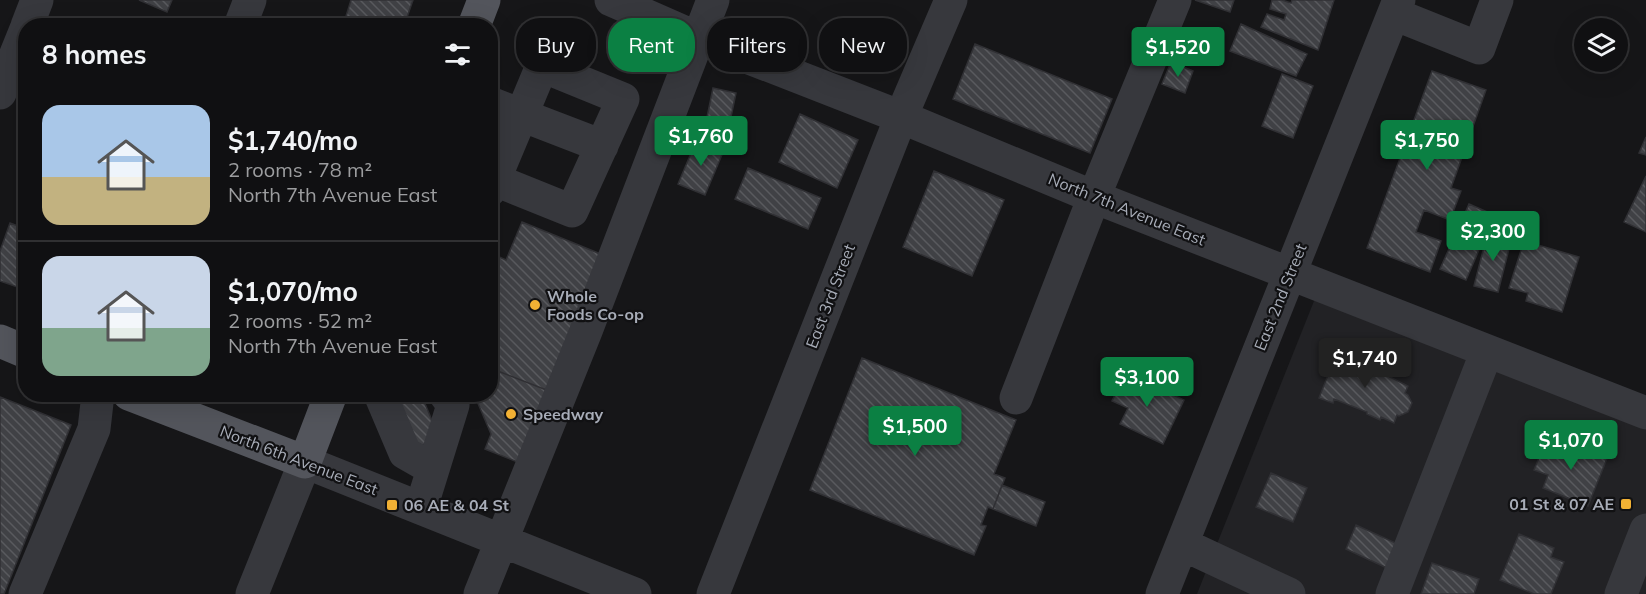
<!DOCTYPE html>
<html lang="en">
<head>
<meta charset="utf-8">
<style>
  :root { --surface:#101012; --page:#19191b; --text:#f1f3f6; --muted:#9c9d9f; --line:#303032; --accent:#0b8043 }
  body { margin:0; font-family:Mulish,sans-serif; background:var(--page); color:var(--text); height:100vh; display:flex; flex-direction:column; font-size:22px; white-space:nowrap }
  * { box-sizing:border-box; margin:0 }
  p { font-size:20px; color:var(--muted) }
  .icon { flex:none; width:33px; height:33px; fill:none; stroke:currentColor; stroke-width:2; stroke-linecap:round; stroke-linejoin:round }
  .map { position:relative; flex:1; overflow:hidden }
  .drawer { position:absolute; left:18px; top:18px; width:480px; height:384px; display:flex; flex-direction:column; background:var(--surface); border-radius:24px; box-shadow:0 6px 24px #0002,0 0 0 2px var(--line) }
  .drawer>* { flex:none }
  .banner { position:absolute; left:516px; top:18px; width:570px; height:54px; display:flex; gap:12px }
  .buttons { position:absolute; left:1574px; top:18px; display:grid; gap:12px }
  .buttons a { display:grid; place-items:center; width:54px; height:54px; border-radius:50%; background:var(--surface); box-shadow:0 6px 24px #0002,0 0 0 2px var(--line); font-size:30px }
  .price { position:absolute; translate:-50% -51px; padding:0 14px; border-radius:6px; background:var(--accent); color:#fff; font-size:20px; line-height:39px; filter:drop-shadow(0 2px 3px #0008) }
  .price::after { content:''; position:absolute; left:50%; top:36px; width:18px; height:14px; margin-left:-9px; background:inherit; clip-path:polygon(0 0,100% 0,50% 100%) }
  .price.current { background:#222; color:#fff }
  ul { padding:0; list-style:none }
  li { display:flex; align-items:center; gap:18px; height:150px; padding:0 24px }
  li+li { border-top:2px solid var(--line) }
  li span { display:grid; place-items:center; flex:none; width:168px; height:120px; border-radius:18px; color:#555 }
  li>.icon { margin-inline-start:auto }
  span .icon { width:72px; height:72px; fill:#fffc; stroke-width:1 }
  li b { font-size:26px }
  h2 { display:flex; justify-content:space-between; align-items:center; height:72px; padding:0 24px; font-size:26px }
  .tag { padding:0 21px; border-radius:24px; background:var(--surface); box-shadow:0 6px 24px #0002,0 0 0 2px var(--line); font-size:21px; line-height:54px }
  .tag.current { background:var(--accent); color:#fff }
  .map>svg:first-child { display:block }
</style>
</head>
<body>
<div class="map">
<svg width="1646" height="594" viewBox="0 0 1646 594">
  <defs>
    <pattern id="building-back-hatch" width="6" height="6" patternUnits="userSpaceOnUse" patternTransform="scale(1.5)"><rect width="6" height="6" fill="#404145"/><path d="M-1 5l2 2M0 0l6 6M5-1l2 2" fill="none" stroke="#595a5e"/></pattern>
  </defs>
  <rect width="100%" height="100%" fill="#161618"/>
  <path fill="#222225" d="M1320,286L1646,413V594H1197Z"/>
  <path fill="url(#building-back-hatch)" stroke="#303034" stroke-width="1.5" d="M139,0H172L167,12Z
    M351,0H413L404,26H343Z
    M1195,0H1234L1230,12Z
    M1272,0H1282L1291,3L1292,0H1334L1318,50L1261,27L1267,14L1284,20L1286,14L1270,9Z
    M1241,24L1307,54L1296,76L1230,51Z
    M975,44L1112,99L1090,153L953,99Z
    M1171,62L1193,71L1185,93L1162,84Z
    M1432,71L1486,90L1451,188L1461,191L1450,220L1424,210L1416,232L1441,241L1430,272L1367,248Z
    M1282,74L1313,86L1293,138L1262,126Z
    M713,88L736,93L726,141L703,137Z
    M800,114L858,140L837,188L779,162Z
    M1646,137V155L1639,153Z
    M697,139L724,150L705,195L678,184Z
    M748,168L821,198L808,229L735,199Z
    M934,171L1004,200L972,276L903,247Z
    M1646,176V232L1624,222Z
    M1469,204L1494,215L1466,280L1440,269Z
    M522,222L603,255L549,391L490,368V271L497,256L506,260Z
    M10,223L26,229V290L0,281V251Z
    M1488,231L1512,237L1498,292L1474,286Z
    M1524,241L1579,257L1562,312L1526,301L1528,293L1509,288Z
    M1339,347L1352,354L1348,362L1381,375L1382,373L1408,386L1405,393L1408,395L1412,403L1408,412L1399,416L1397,415L1394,423L1381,417L1380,420L1367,414V412L1334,399L1333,403L1319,398Z
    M862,358L1016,420L994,474L1005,478L993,509L988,507L981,525L986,526L974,555L810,490Z
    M490,368L549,391L520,463L485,449L491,434L474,394H490Z
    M1126,373L1184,400L1163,444L1120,424L1128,408L1112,401Z
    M392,394H421L438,435L417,449Z
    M0,397L71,425L4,594H0Z
    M1546,440L1570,450L1573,443L1608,456L1588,506L1543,488L1548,475L1534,470Z
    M1271,473L1307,488L1293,522L1256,507Z
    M1002,485L1045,502L1036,526L993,509Z
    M1356,525L1400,545L1389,569L1346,549Z
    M1519,534L1554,548L1551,557L1564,562L1551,594H1534L1500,580Z
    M1432,563L1479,579L1474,594H1421Z"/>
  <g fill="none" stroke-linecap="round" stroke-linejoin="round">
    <path stroke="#37383d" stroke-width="33" d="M611,0L698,38L901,117L1094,197L1646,413
      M1394,14L1479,48L1497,0
      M27,26L37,0
      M240,26L250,0
      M0,93L26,29
      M490,103L602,146
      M490,190L542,66L623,99L572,211L495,180
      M380,394L405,453L433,469
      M1016,398L1094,197L1175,0
      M421,508L453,405L445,394
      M1182,544L1289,594
      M25,594L94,429L98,394
      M252,594L305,462L635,594
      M480,594L586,331L713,0
      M713,594L901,117L951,0
      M1162,594L1399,0
      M1392,594L1487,351
      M1621,594L1646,530"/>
    <path stroke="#53555c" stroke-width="33" d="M474,26L484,0
      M0,341L26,352
      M129,394L305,462L331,394"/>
  </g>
  <g fill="#f2b134" stroke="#111113" stroke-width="2">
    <circle cx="535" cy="305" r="6"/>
    <circle cx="511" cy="414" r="6"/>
    <rect x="1620" y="498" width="12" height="12" rx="3"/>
    <rect x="386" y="499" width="12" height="12" rx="3"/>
  </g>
  <g text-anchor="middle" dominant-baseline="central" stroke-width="4.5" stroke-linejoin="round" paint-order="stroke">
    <g font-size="16" fill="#a8adb8" stroke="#111113">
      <text transform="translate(1127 209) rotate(22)">North 7th Avenue East</text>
      <text transform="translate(830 296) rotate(-69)">East 3rd Street</text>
      <text transform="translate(1280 297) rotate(-68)">East 2nd Street</text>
      <text transform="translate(299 460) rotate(21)">North 6th Avenue East</text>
    </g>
    <g font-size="16" font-weight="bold" fill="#a8adb8" stroke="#111113" text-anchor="start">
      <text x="547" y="296">Whole<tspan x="547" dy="18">Foods Co-op</tspan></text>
      <text x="523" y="414">Speedway</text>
      <text x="1614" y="504" text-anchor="end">01 St &amp; 07 AE</text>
      <text x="404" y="505">06 AE &amp; 04 St</text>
    </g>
  </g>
</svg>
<div class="buttons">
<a><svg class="icon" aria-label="layers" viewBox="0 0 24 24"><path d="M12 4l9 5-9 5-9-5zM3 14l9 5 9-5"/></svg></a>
</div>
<b class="price" style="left:1178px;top:78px">$1,520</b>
<b class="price" style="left:701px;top:167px">$1,760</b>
<b class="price" style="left:1427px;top:171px">$1,750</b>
<b class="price" style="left:1493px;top:262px">$2,300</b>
<b class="price current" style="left:1365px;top:389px">$1,740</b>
<b class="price" style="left:1147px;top:408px">$3,100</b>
<b class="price" style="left:915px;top:457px">$1,500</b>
<b class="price" style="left:1571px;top:471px">$1,070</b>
<div class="banner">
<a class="tag">Buy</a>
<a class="tag current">Rent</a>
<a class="tag">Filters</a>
<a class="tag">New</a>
</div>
<section class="drawer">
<h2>8 homes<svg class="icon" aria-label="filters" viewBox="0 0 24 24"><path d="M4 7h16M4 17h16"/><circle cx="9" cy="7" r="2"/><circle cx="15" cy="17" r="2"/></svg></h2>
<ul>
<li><span style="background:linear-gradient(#a9c7e8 60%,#c2b280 0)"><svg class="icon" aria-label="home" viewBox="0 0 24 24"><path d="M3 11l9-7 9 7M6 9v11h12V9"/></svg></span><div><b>$1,740/mo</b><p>2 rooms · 78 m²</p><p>North 7th Avenue East</p></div></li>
<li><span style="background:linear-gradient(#c9d6e8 60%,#7fa58c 0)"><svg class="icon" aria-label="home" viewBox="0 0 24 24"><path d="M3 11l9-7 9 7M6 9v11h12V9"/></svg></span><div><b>$1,070/mo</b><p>2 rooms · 52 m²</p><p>North 7th Avenue East</p></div></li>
</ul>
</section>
</div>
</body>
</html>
